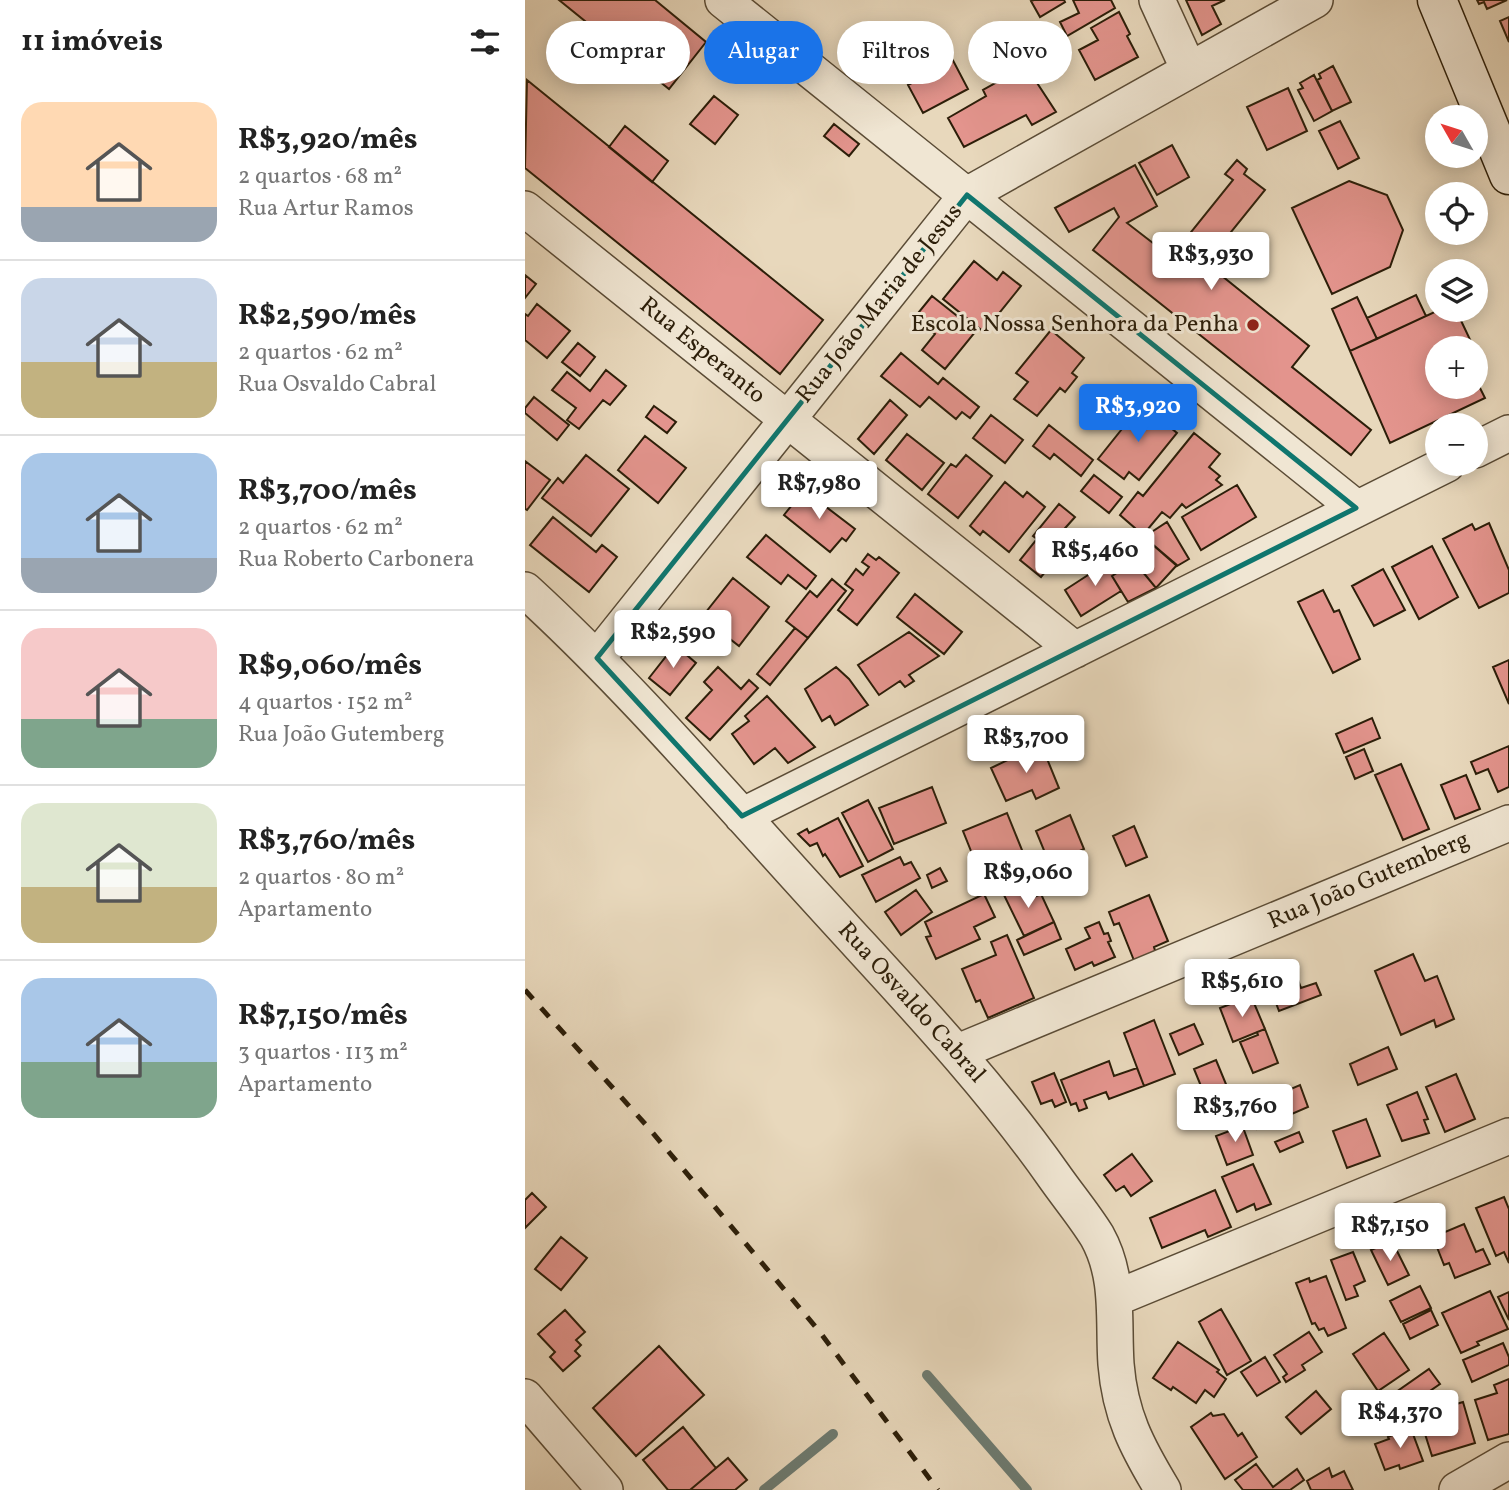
<!DOCTYPE html>
<html lang="pt">
<head>
<meta charset="utf-8">
<style>
  :root { --surface:#fff; --page:#f2f2f2; --text:#222; --muted:#767676; --line:#e0e0e0; --accent:#1a73e8 }
  body { margin:0; font-family:Vollkorn,serif; background:var(--page); color:var(--text); height:100vh; display:flex; flex-direction:column; font-size:26px; white-space:nowrap }
  * { box-sizing:border-box; margin:0 }
  p { font-size:23px; color:var(--muted) }
  .icon { flex:none; width:38px; height:38px; fill:none; stroke:currentColor; stroke-width:2; stroke-linecap:round; stroke-linejoin:round }
  .map { position:relative; flex:1; overflow:hidden }
  .details { display:flex; flex-direction:column; background:var(--surface); width:525px }
  .details>* { flex:none }
  .hud { position:absolute; left:21px; top:21px; width:665px; height:63px; display:flex; gap:14px }
  .needle { width:46px; rotate:309deg }
  .controls { position:absolute; left:900px; top:105px; display:grid; gap:14px }
  .controls a { display:grid; place-items:center; width:63px; height:63px; border-radius:50%; background:var(--surface); box-shadow:0 4px 18px #0003; font-size:35px }
  .price { position:absolute; translate:-50% -60px; padding:0 16px; border-radius:7px; background:#fff; color:#222; font-size:23px; line-height:46px; filter:drop-shadow(0 2px 4px #0008) }
  .price::after { content:''; position:absolute; left:50%; top:42px; width:21px; height:16px; margin-left:-10px; background:inherit; clip-path:polygon(0 0,100% 0,50% 100%) }
  .price.active { background:var(--accent); color:#fff }
  ul { padding:0; list-style:none }
  li { display:flex; align-items:center; gap:21px; height:175px; padding:0 21px }
  li+li { border-top:2px solid var(--line) }
  li span { display:grid; place-items:center; flex:none; width:196px; height:140px; border-radius:21px; color:#555 }
  li>.icon { margin-inline-start:auto }
  span .icon { width:84px; height:84px; fill:#fffc; stroke-width:1 }
  li b { font-size:30px }
  h2 { display:flex; justify-content:space-between; align-items:center; height:84px; padding:0 21px; font-size:30px }
  .tag { padding:0 24px; border-radius:32px; background:var(--surface); box-shadow:0 4px 18px #0003; font-size:24px; line-height:63px }
  .tag.active { background:var(--accent); color:#fff }
  main { display:flex; flex:1; min-height:0 }
  .map>svg:first-child { display:block }
</style>
</head>
<body>
<main>
<section class="details">
<h2>11 imóveis<svg class="icon" aria-label="filters" viewBox="0 0 24 24"><path d="M4 7h16M4 17h16"/><circle cx="9" cy="7" r="2"/><circle cx="15" cy="17" r="2"/></svg></h2>
<ul>
<li><span style="background:linear-gradient(#ffd9b3 75%,#9aa5b1 0)"><svg class="icon" aria-label="home" viewBox="0 0 24 24"><path d="M3 11l9-7 9 7M6 9v11h12V9"/></svg></span><div><b>R$3,920/mês</b><p>2 quartos · 68 m²</p><p>Rua Artur Ramos</p></div></li>
<li><span style="background:linear-gradient(#c9d6e8 60%,#c2b280 0)"><svg class="icon" aria-label="home" viewBox="0 0 24 24"><path d="M3 11l9-7 9 7M6 9v11h12V9"/></svg></span><div><b>R$2,590/mês</b><p>2 quartos · 62 m²</p><p>Rua Osvaldo Cabral</p></div></li>
<li><span style="background:linear-gradient(#a9c7e8 75%,#9aa5b1 0)"><svg class="icon" aria-label="home" viewBox="0 0 24 24"><path d="M3 11l9-7 9 7M6 9v11h12V9"/></svg></span><div><b>R$3,700/mês</b><p>2 quartos · 62 m²</p><p>Rua Roberto Carbonera</p></div></li>
<li><span style="background:linear-gradient(#f6c9c9 65%,#7fa58c 0)"><svg class="icon" aria-label="home" viewBox="0 0 24 24"><path d="M3 11l9-7 9 7M6 9v11h12V9"/></svg></span><div><b>R$9,060/mês</b><p>4 quartos · 152 m²</p><p>Rua João Gutemberg</p></div></li>
<li><span style="background:linear-gradient(#dfe7d0 60%,#c2b280 0)"><svg class="icon" aria-label="home" viewBox="0 0 24 24"><path d="M3 11l9-7 9 7M6 9v11h12V9"/></svg></span><div><b>R$3,760/mês</b><p>2 quartos · 80 m²</p><p>Apartamento</p></div></li>
<li><span style="background:linear-gradient(#a9c7e8 60%,#7fa58c 0)"><svg class="icon" aria-label="home" viewBox="0 0 24 24"><path d="M3 11l9-7 9 7M6 9v11h12V9"/></svg></span><div><b>R$7,150/mês</b><p>3 quartos · 113 m²</p><p>Apartamento</p></div></li>
</ul>
</section>
<div class="map">
<svg width="984" height="1490" viewBox="0 0 984 1490">
  <rect width="100%" height="100%" fill="#e8d8bc"/>
  <filter id="stains"><feTurbulence type="fractalNoise" baseFrequency=".00286" numOctaves="4"/><feColorMatrix values="0 0 0 0 .2 0 0 0 0 .09 0 0 0 0 .02 0 0 0 .5 -.17"/></filter>
  <radialGradient id="worn" r=".72"><stop offset=".6" stop-color="#630" stop-opacity="0"/><stop offset="1" stop-color="#630" stop-opacity=".3"/></radialGradient>
  <g fill="none" stroke-linecap="round" stroke-linejoin="round">
    <path stroke="#6d7b71" stroke-width="10" d="M402,1375L502,1490
      M239,1490L308,1434"/>
  </g>
  <path fill="#e3948d" stroke="#2c1e09" stroke-width="2" d="M34,0H130L181,42L144,89Z
    M509,0H539L540,2L515,17L506,1Z
    M548,0H586L590,8L542,36L535,22L554,13Z
    M661,0H700L687,6L696,24L677,35Z
    M952,0H982L962,9L959,2L954,4Z
    M594,12L605,34L602,36L613,57L570,80L554,50L573,40L566,28Z
    M984,17V42L975,21Z
    M422,49L443,89L398,113L383,85L414,68L408,56Z
    M501,66L531,112L507,125L501,115L439,147L423,118L461,96L458,90Z
    M808,66L826,102L807,111L792,80L796,78L794,74Z
    M789,75L807,111L789,121L773,90L778,88L775,83Z
    M2,80L298,320L255,374L0,168Z
    M763,88L782,131L742,150L722,107Z
    M189,96L213,115L190,144L165,124Z
    M815,121L834,158L813,169L794,131Z
    M309,124L334,144L324,156L299,136Z
    M100,126L143,161L127,182L84,147Z
    M647,145L664,177L632,195L614,163Z
    M712,160L722,169L719,174L740,190L681,263L784,346L767,367L846,430L826,455L568,250L594,217L589,208L544,232L530,208L610,165L632,206L602,223L646,257L708,180L700,174Z
    M824,181L862,195L878,230L865,267L807,294L767,208Z
    M449,261L472,280L478,272L496,286L459,332L418,299Z
    M0,275L11,284L0,298Z
    M891,295L901,316L852,339L842,318Z
    M407,296L451,331L420,369L397,350L410,334L389,318Z
    M832,297L852,339L825,351L807,309Z
    M12,304L45,331L22,358L0,340V314L3,316Z
    M914,310H931L949,348H912V387H950V378L960,398L865,443L825,351Z
    M526,330L559,358L547,373L552,377L540,392L535,388L512,416L489,399L503,382L491,373Z
    M53,343L70,357L55,376L37,362Z
    M376,353L413,384L418,378L454,407L445,418L437,412L431,419L404,397L395,407L356,376Z
    M81,370L101,386L85,405L78,400L54,429L42,420L51,408L27,390L42,372L65,391Z
    M9,397L44,425L32,440L0,413V408Z
    M365,400L382,415L349,454L333,439Z
    M617,404L652,433L614,480L604,472L599,479L573,459Z
    M129,406L151,422L142,433L121,417Z
    M466,415L498,440L480,463L448,438Z
    M524,425L568,460L556,476L529,454L525,459L508,446Z
    M669,433L695,454L684,467L695,476L691,480L697,485L661,508L657,504L645,518L637,512L618,535L595,515L613,492L618,496Z
    M382,434L419,463L397,490L361,460Z
    M120,436L161,468L133,503L93,470Z
    M61,455L104,489L66,536L17,498L33,478L38,483Z
    M441,455L467,476L433,518L403,494L426,464L431,467Z
    M0,461L25,480L2,510L0,509Z
    M569,475L597,497L584,513L556,491Z
    M480,482L498,497L502,492L520,507L484,552L458,531L455,535L445,526Z
    M712,485L731,517L676,550L657,517Z
    M279,490L330,529L321,541L317,538L305,552L259,515Z
    M534,504L550,517L534,535L552,550L541,563L533,556L516,577L495,560L512,539L508,536Z
    M28,517L71,552L77,545L92,557L64,592L5,545Z
    M642,522L664,559L652,566L619,537Z
    M964,523L984,570V593L954,608L918,539L947,524L950,530Z
    M241,535L291,576L281,589L263,575L256,584L222,557Z
    M619,537L652,565L631,588L599,549Z
    M907,546L933,597L894,619L867,567Z
    M599,549L631,588L603,602L587,576L595,571L586,557Z
    M343,554L351,560L354,557L374,573L332,625L313,610L328,590L320,584L331,569L338,575L344,567L337,562Z
    M586,557L595,571L587,576L596,591L556,616L540,590L580,564L579,562Z
    M858,569L880,610L849,626L827,586Z
    M208,578L244,607L214,646L177,617Z
    M307,579L321,591L283,638L261,621L285,591L292,597Z
    M798,590L809,612L814,610L835,659L808,673L773,602Z
    M390,594L437,632L419,654L372,617Z
    M270,628L283,638L245,685L232,674Z
    M384,632L414,656L384,675L389,681L380,687L375,681L354,695L333,665Z
    M150,645L171,663L145,695L124,678Z
    M984,660V704L968,667Z
    M193,667L216,689L224,680L233,688L185,740L161,718L187,690L179,682Z
    M311,667L324,679L343,705L310,725L305,716L297,721L280,689Z
    M242,696L290,747L263,763L250,748L229,764L207,734L224,721L220,716Z
    M847,718L855,738L819,753L811,734Z
    M516,744L534,788L511,799L507,790L481,801L466,768Z
    M984,746V787L973,792L963,769L951,774L946,762Z
    M839,749L848,771L830,779L821,757Z
    M876,764L904,829L878,840L850,775Z
    M941,775L955,809L930,819L916,785Z
    M407,787L421,823L369,844L354,808Z
    M343,800L368,849L343,862L317,813Z
    M482,813L503,865L482,873L474,856L452,866L438,831Z
    M545,815L559,849L525,865L511,831Z
    M313,818L338,866L315,877L300,854L298,856L292,843L285,846L273,834L282,829L284,833Z
    M609,826L622,857L601,866L588,836Z
    M375,857L379,865L386,862L395,878L351,902L337,875Z
    M415,868L422,881L407,888L402,875Z
    M500,883L507,898L516,894L529,922L499,936L478,893Z
    M391,890L407,912L376,935L360,912Z
    M459,894L470,917L449,927L455,939L411,959L401,937L406,936L400,922Z
    M624,895L643,941L629,947L631,954L610,963L594,923L589,925L584,912Z
    M529,922L536,939L499,955L492,940Z
    M574,922L579,934L583,933L586,941L583,942L590,957L569,966L567,962L550,970L541,949L565,938L560,928Z
    M482,935L509,998L463,1018L455,1000L451,1002L437,969L471,955L466,942Z
    M888,954L900,981L912,976L929,1019L911,1027L909,1020L876,1035L850,971Z
    M767,963L776,988L791,983L796,995L754,1011L740,974Z
    M726,996L740,1029L708,1042L695,1008Z
    M629,1020L650,1074L619,1086L599,1033Z
    M669,1024L678,1044L654,1055L645,1034Z
    M740,1029L753,1063L728,1073L715,1042L733,1035L732,1032Z
    M863,1047L872,1069L833,1085L825,1064Z
    M691,1060L703,1089L692,1094L690,1087L678,1091L669,1069Z
    M584,1061L589,1076L612,1068L619,1086L584,1099L581,1092L559,1100L562,1108L554,1111L551,1103L546,1105L536,1080Z
    M529,1073L541,1102L530,1107L527,1100L516,1104L507,1082Z
    M931,1074L950,1119L920,1132L901,1087Z
    M775,1085L783,1107L732,1129L724,1107Z
    M892,1092L903,1119L899,1120L904,1133L877,1141L862,1105Z
    M715,1119L728,1155L702,1165L691,1136L710,1129L707,1122Z
    M841,1119L855,1156L822,1168L808,1131Z
    M774,1132L778,1142L755,1152L750,1142Z
    M607,1154L627,1181L606,1196L599,1186L591,1191L579,1175Z
    M728,1164L746,1204L731,1210L729,1204L712,1212L697,1177Z
    M690,1190L706,1227L683,1237L680,1230L637,1248L625,1218Z
    M7,1193L21,1207L0,1228V1200Z
    M979,1197L984,1209V1263L979,1252L971,1256L951,1208Z
    M939,1224L951,1252L958,1249L965,1264L930,1278L924,1263L919,1265L908,1237Z
    M36,1237L62,1258L36,1290L10,1269Z
    M867,1241L884,1275L863,1285L846,1250Z
    M828,1252L840,1281L829,1286L833,1296L821,1300L806,1260Z
    M801,1276L821,1328L803,1336L799,1328L794,1330L790,1323L787,1324L771,1283L784,1278L785,1282Z
    M895,1286L906,1308L876,1322L865,1301Z
    M965,1291L983,1329L952,1342L954,1345L936,1353L917,1313Z
    M984,1292V1320L973,1297Z
    M696,1309L726,1361L702,1375L674,1322Z
    M40,1310L60,1332L51,1340L56,1345L50,1351L55,1356L38,1371L25,1357L30,1352L13,1334Z
    M906,1310L913,1325L885,1339L878,1324Z
    M784,1332L797,1352L777,1365L780,1370L761,1382L758,1377L762,1374L749,1355Z
    M859,1333L884,1370L853,1391L828,1354Z
    M653,1342L694,1370L692,1372L701,1379L689,1397L680,1390L671,1403L648,1387L646,1390L628,1378Z
    M978,1343L984,1357V1365L947,1382L938,1360Z
    M134,1346L179,1395L111,1456L68,1408Z
    M740,1357L755,1382L732,1396L716,1372Z
    M904,1369L915,1384L864,1419L854,1404Z
    M984,1379V1434L963,1440L950,1400L972,1393L969,1385Z
    M791,1391L806,1409L776,1434L761,1417Z
    M938,1402L950,1443L907,1456L894,1415Z
    M686,1413L688,1416L699,1414L713,1436L717,1433L732,1457L700,1479L666,1427Z
    M888,1425L891,1433L888,1434L898,1461L875,1469L874,1465L860,1470L850,1444L864,1439L863,1437Z
    M158,1427L191,1468L165,1490H143L118,1460Z
    M203,1458L222,1480L210,1490H165Z
    M731,1464L748,1487L772,1469L779,1480L765,1490H718L710,1480Z
    M804,1468L807,1477L819,1471L828,1490H786L782,1481Z"/>
  <g fill="none" stroke-linecap="round" stroke-linejoin="round">
    <g stroke="#5b4c36" stroke-width="38">
      <path id="street" d="M198,0L831,508
        M632,0L664,70
        M0,209L550,650
        M950,450L984,433
        M0,590C106,687 200,798 297,904C377,992 460,1078 529,1176C543,1196 559,1215 572,1236C595,1277 588,1320 591,1364C595,1415 612,1447 638,1490
        M72,658L442,195L790,0
        M217,816L922,464
        M433,1052L984,823
        M591,1298L984,1136
        M0,1397L80,1490
        M932,1490L984,1460"/>
    </g>
    <g stroke="#2c1e09" stroke-width="41">
      <path id="secondary" d="M912,0L984,175"/>
    </g>
    <use href="#street" stroke="#f0e6d3" stroke-width="35"/>
    <use href="#secondary" stroke="#f0e6d3" stroke-width="38"/>
    <path stroke="#2c1e09" stroke-width="5" stroke-dasharray="12 12" stroke-linecap="butt" d="M0,990L122,1126L294,1331L413,1490"/>
  </g>
  <path fill="none" stroke="#0f766e" stroke-width="5" stroke-linejoin="round" d="M442,195L831,508L217,816L72,658Z"/>
  <circle fill="#8f2418" stroke="#f0e6d3" stroke-width="2.5" cx="728" cy="325" r="7"/>
  <g text-anchor="middle" dominant-baseline="central" stroke-width="6" stroke-linejoin="round" paint-order="stroke">
    <g font-size="24" fill="#2c1e09" stroke="#f0e6d3">
      <text transform="translate(355 304) rotate(-51)">Rua João Maria de Jesus</text>
      <text transform="translate(177 351) rotate(39)">Rua Esperanto</text>
      <text transform="translate(844 881) rotate(-23)">Rua João Gutemberg</text>
      <text transform="translate(386 1003) rotate(48)">Rua Osvaldo Cabral</text>
    </g>
    <g font-size="24" fill="#2c1e09" stroke="#f0e6d3" text-anchor="end">
      <text x="714" y="325">Escola Nossa Senhora da Penha</text>
    </g>
  </g>
  <rect width="100%" height="100%" filter="url(#stains)"/>
  <rect width="100%" height="100%" fill="url(#worn)"/>
</svg>
<div class="controls">
<a><svg class="needle" viewBox="-14 -14 28 28"><path d="M0-13l5 13h-10z" fill="#e53935"/><path d="M0 13l5-13h-10z" fill="#767676"/></svg></a>
<a><svg class="icon" aria-label="locate" viewBox="0 0 24 24"><circle cx="12" cy="12" r="6"/><path d="M12 2v4M12 18v4M2 12h4M18 12h4"/></svg></a>
<a><svg class="icon" aria-label="layers" viewBox="0 0 24 24"><path d="M12 4l9 5-9 5-9-5zM3 14l9 5 9-5"/></svg></a>
<a>+</a>
<a>−</a>
</div>
<b class="price" style="left:686px;top:292px">R$3,930</b>
<b class="price active" style="left:613px;top:444px">R$3,920</b>
<b class="price" style="left:294px;top:521px">R$7,980</b>
<b class="price" style="left:570px;top:588px">R$5,460</b>
<b class="price" style="left:148px;top:670px">R$2,590</b>
<b class="price" style="left:501px;top:775px">R$3,700</b>
<b class="price" style="left:503px;top:910px">R$9,060</b>
<b class="price" style="left:717px;top:1019px">R$5,610</b>
<b class="price" style="left:710px;top:1144px">R$3,760</b>
<b class="price" style="left:865px;top:1263px">R$7,150</b>
<b class="price" style="left:875px;top:1450px">R$4,370</b>
<div class="hud">
<a class="tag">Comprar</a>
<a class="tag active">Alugar</a>
<a class="tag">Filtros</a>
<a class="tag">Novo</a>
</div>
</div>
</main>
</body>
</html>
